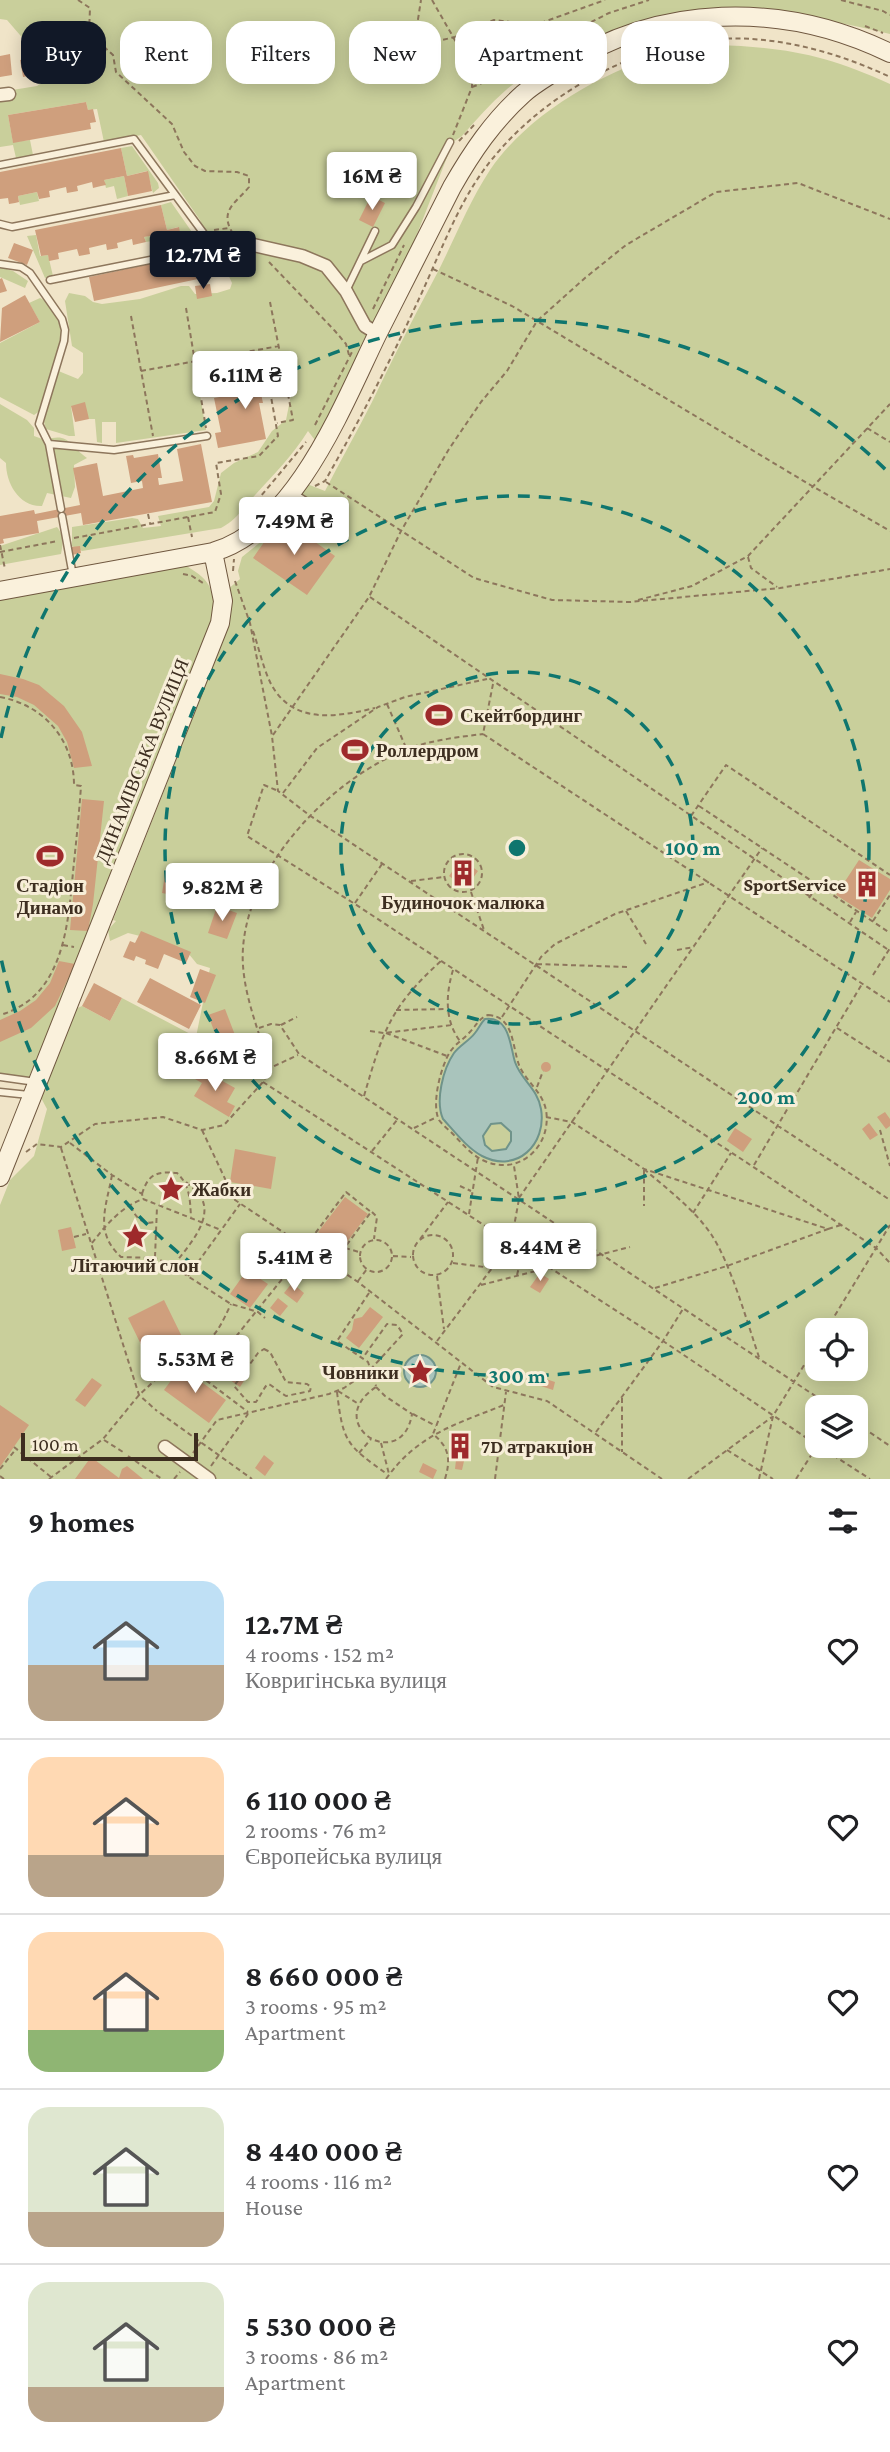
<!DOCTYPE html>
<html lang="en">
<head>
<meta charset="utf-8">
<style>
  :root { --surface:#fff; --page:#f2f2f2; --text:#202124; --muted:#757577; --line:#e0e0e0; --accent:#111827 }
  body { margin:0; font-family:"Crimson Pro",serif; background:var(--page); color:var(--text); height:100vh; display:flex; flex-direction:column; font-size:26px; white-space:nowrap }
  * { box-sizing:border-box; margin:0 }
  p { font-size:23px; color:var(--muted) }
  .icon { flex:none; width:38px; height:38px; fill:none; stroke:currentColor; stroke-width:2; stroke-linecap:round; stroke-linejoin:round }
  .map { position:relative; height:1479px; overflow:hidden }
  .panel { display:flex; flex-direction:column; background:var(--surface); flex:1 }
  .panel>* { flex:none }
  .hud { position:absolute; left:21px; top:21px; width:849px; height:63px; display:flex; gap:14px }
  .controls { position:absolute; left:805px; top:1318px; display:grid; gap:14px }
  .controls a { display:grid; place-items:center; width:63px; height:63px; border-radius:14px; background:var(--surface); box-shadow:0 4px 18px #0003; font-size:35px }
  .scale { position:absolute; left:21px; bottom:18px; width:177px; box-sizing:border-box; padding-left:7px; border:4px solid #3d2e20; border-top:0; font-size:19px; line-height:24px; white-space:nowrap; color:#3d2e20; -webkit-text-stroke:5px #f7eed8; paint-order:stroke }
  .price { position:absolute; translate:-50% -60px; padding:0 16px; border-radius:7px; background:#fff; color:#222; font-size:23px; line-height:46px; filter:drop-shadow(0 2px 4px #0008) }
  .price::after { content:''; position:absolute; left:50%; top:42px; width:21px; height:16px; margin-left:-10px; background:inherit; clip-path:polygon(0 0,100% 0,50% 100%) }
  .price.current { background:var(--accent); color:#fff }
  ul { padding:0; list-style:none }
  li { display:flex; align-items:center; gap:21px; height:175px; padding:0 28px }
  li+li { border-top:2px solid var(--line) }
  li span { display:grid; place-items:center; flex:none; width:196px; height:140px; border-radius:21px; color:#555 }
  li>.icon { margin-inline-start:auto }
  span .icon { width:84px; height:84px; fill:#fffc; stroke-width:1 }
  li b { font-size:30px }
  h2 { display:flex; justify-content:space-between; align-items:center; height:84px; padding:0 28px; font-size:30px }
  .pill { padding:0 24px; border-radius:21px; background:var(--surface); box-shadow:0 4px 18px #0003; font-size:24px; line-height:63px }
  .pill.current { background:var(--accent); color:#fff }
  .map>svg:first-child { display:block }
</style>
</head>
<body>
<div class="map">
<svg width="890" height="1479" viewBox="0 0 890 1479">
  <rect width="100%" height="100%" fill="#f0e4c8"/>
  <path fill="#c9cf9b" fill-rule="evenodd" d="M0,0H890V34C759,0 615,0 506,90C490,104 476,120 462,136L453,142L378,334L321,448L308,431C293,455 275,473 256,494C243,507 238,519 221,528L82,551L72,546V527L132,518L138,519L143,528L161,526L158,516L209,507L214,501L221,473L234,463L258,452L272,431L286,420L291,395L289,375L277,363C248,366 223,370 199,389L206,430L116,443V422H102V443L97,442L95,419H89L71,406L75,436H69L46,429L44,422L49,404L48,385L41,410L34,415L0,397V343L40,322L29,303L40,298C52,302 62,324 61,337C60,348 51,359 56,370L78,379L83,373V353L72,346L65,301L69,293L85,296L93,302L102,304L140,299L181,286H189L195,294L217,293L230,289L232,283L227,272L210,248L200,220L141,135L104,142L97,109L88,110L86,102L8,115L13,142L30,140L33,155L16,158L13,145L0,147V92L37,86L60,70L58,54L47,46L26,42L7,20L0,19Z
    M716,45C785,47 827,55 890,84V1479H0V1205L10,1180L34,1156L47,1109L40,1096L73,1010L82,1006L110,1021L122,998L196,1037L210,968L197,964L188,953L148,938L128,933L110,941L108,930L116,921L113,920L186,735L185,717L227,590L240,579L238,571L242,557L263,540L307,484L325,491C340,461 357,432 372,402C391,362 411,322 432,283C452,246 467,205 490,170C528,114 604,70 669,53C684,49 701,47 716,45ZM817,1330H856V1368H817ZM817,1407H856V1446H817Z
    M132,146L158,183L159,188L153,193L147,171L127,176L121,148Z
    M124,176L128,196L117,199L114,186L106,188L104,180Z
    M37,192L39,201L20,205L18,196Z
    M171,202L194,235L191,243L183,245L178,227L167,230L161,205Z
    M167,232L171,249L155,253L152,241L146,242L144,237Z
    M36,235L40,256L48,255L53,276L45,278L27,236Z
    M0,267L13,271L28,281L25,288L0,277Z
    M0,404L27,420L34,428V436L45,440C69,432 68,444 87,458L74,465L75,487L71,498L47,493L42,506C19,507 6,483 6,463L0,458Z
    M57,527C64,535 63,545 61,554L0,565V546Z
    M183,564C210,580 212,584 215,615L78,963L26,1084L0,1080V592Z"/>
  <path fill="#a9c4bc" stroke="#6f938a" stroke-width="2" fill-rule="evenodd" d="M485,1019C510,1016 510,1046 515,1062C521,1080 538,1089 541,1109C547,1144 517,1174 482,1156C467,1148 454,1131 443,1119C435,1101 443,1069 454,1053C460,1045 469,1041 475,1033C479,1028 480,1024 485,1019ZM501,1123L511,1132V1141L506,1149L492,1151L485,1145L483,1136L491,1124Z
    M404 1371a16 16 0 1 1 32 0a16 16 0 1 1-32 0Z"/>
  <path fill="#cf9f7d" d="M10,54L12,75L0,77V56Z
    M46,55L50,72L23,77L20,60Z
    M86,102L88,110L93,109L96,122L90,123L91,129L13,143L8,115Z
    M121,148L127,176L148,171L152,191L128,196L124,176L104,180L106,185L101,186L93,188L92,182L77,186L78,191L67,193L66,187L49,191L50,197L39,199L37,192L18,196L19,202L15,203L9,204L8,198L0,199V172Z
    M371,196L385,203L373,227L359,220Z
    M161,205L167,230L179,227L182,244L171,246L168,233L144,237L146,242L133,245L132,239L117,243L118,248L107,250L106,244L89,248L90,254L79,256L77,249L58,253L59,259L49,261L48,255L41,256L35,230Z
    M14,243L33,250L27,265L8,258Z
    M193,255L198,279L94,301L89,277Z
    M2,278L7,291L0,293V279Z
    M210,284L212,296L197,299L195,286Z
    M25,295L40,322L0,342L2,308Z
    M282,369L285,385L260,389L263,403H259L266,439L218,448L215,433L221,432L214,398L247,392L244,376Z
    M85,402L89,419L75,422L71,406Z
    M201,444L212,502L83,525L81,513L37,521L39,533L3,539L4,543L0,544V516L34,510L35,514L80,505L73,468L97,463L103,496L143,488L142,481L131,483L126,456L133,455L134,458L158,454L162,478H158L159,485L183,481L177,449Z
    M281,518L335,556L307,595L253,558Z
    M80,546L81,553L72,555L71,547Z
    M0,674L23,679L39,685L64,706L82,732L92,766L74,768L67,742L58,726L34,705L17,697L0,694Z
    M82,799L104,801L93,904L88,931L70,930Z
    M461,859L478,871L466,888L449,876Z
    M859,860L890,879V890L872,918L836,895Z
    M165,875L206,882L202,901L162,893Z
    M217,906L237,913L227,939L208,933Z
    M141,931L191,952L186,963L164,954L158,969L145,964L146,960L136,956L134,961L123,957L130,941L135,943Z
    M59,961L75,964L55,1006L31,1028L0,1042V1020L20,1011L36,1000L50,983Z
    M200,969L216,975L205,1003L190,997Z
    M150,978L201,1005L189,1029L137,1002Z
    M94,983L122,998L110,1021L82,1006Z
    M225,1009L235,1035L218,1041L208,1015Z
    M541 1067a5 5 0 1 1 10 0a5 5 0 1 1-10 0Z
    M201,1069L235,1088L227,1102L235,1106L229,1117L194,1096L202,1083L195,1079Z
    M885,1112L890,1119V1126L886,1129L877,1117Z
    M869,1123L878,1135L870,1140L862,1129Z
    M735,1128L752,1139L743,1152L727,1141Z
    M235,1149L276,1157L271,1189L230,1182Z
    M345,1197L368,1214L341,1250L318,1232Z
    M71,1227L76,1248L62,1251L58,1230Z
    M247,1270L268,1284L250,1308L230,1294Z
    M540,1273L549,1279L540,1293L530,1287Z
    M292,1283L304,1293L297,1303L284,1293Z
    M278,1298L288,1306L280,1316L270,1308Z
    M164,1300L188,1349L152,1367L128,1318Z
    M370,1307L383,1317L359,1348L346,1338L352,1330L354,1319L362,1317Z
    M239,1366L249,1373L240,1387L230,1380Z
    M181,1367L226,1400L209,1423L164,1390Z
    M537,1376L555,1382L553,1390L535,1384Z
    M92,1378L102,1385L85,1407L75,1400Z
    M0,1405L29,1425L0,1467Z
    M457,1440L466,1441L464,1453L455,1451Z
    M264,1455L274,1463L265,1476L255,1468Z
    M91,1457L119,1478L122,1469L127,1466L143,1479H75Z
    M456,1460L464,1461L462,1470L455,1469Z
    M423,1463L437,1470L433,1479L419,1472Z"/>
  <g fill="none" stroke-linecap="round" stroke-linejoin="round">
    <g stroke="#8d765c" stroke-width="9">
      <path id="lane" d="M0,165L134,139L213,246
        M0,224L12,227L175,195
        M361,261L392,245L416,207L450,142
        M0,264L21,267L30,273L62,319L65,330L64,341L39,424L49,444L61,509
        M50,280L240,242
        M346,291L375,231
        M49,444L114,450L207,436
        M293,493L329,516L316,535
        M62,516L73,576
        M0,1077L36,1082
        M0,1092L29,1095"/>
    </g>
    <g stroke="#8d765c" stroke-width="15">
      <path id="street" d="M0,95L9,94
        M240,242L302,256L326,266L346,291L365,326L378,334
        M165,1447L209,1479"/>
    </g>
    <g stroke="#6f573f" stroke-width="20">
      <path id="secondary" d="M0,591L213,552C295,529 343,405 377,335C402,286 427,236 452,187C472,152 493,121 523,94C534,84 547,77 559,69C659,3 783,1 890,53
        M0,1177L220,623L223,601L213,552"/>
    </g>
    <path stroke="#8d765c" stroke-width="2" stroke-dasharray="5 3.5" stroke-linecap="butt" d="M78,0L90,8L89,33L113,55L116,72L172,124L184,152L195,166L205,171L237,172L249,176V187C237,202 219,210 232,232
      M432,0L472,70V87L453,135
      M841,0L883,11L890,15
      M865,26L883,33
      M414,45L421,0
      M389,62L411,47L455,37L494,20L535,25L605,0
      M472,87L503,75L552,42L609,13L649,0
      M459,141L474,125
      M214,230L229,228
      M269,262L335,331L346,344L349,355
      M433,269L512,306L812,486L890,531
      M270,302L293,420L277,423
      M186,308L206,428
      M373,309L404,245
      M131,316L153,436
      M141,371L279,346
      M315,425L352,352
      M867,428L890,442
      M326,482L474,578L552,600L630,602L780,588L890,569
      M315,486L325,481C358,423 389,364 417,303C438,259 455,210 483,171C535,99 628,46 716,39C776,35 837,52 890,77
      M148,514L150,523
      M188,517L192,537
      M240,521L306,442
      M74,538L215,512L221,494L216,463L259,456L278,436L270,391
      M0,545L5,569
      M0,552L58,541
      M748,557L751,568L777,587
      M233,571L234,559
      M183,574L192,576L203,583
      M235,581L250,623L272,736L278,791L309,815L890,1200
      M370,597L890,951
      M638,600L692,586L748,556L890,404
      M253,631C259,648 263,668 271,684C293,725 337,717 375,708
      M493,684L483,734L890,1002
      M0,697C44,705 74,740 74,785L81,786C79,815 76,843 73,872C68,927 63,997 0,1015
      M387,704L407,750
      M273,735L369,597L401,531L449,449L481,402L507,371L537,321L585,278L626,245L716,192L798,183L890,219
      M276,790L264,785L247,836L355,904L876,1248L890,1263
      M283,793L317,748L378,707L405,697L487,679
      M699,806L890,933
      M691,816L726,765L890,875
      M444 873a19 19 0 1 1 38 0a19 19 0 1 1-38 0Z
      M411,881L444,877
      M471,892L484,930
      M809,898L817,886
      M355,903L382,864
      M626,911L646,944
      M873,921L890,895
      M850,922L856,912
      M63,945L74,947
      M677,950L694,947
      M537,964L627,967
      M453,970C446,993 444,1020 460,1041
      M873,975L890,948
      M396,1010L446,1009
      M488,1015C514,1016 512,1046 519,1065C526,1082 542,1091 546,1110C552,1145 521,1175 487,1162C471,1156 462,1143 450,1131C446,1128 442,1124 439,1120C431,1104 441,1066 450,1052C455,1044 463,1040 469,1033C476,1026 478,1019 488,1015Z
      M502,1017L541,957L555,944L615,914L709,882
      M281,1025L297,1017
      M259,1028L271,1024L280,1025L299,1054L832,1407
      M837,1028L890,1062
      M370,1031L384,1033L452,1025
      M386,1033L447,1056
      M270,1068C259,1031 240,988 243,948C249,863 333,777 410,748C433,740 459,737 483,734
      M263,1082L663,1341L817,1445
      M537,1087L543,1071
      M364,1096C383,1031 390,1007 441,961
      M546,1117L572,1122L644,1169L828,1229L841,1225
      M414,1128L437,1117
      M202,1130L235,1200L358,1282L493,1387L547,1401L662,1479
      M880,1130L890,1166
      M70,1143L112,1175L142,1194L143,1198
      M61,1148L139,1395L157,1411
      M372,1151L397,1120
      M26,1152L37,1144L61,1147L95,1124L163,1117L202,1130L224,1125L263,1082L270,1068L298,1055
      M754,1165L862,984
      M644,1169C667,1189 694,1209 711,1234C731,1264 747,1322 759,1357
      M644,1170V1206
      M112,1175C106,1208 94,1232 121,1257L155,1258L169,1264L231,1304L258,1312L265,1318
      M460,1186L471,1191
      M346,1192L371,1212L340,1254L314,1235Z
      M142,1194C148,1174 157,1171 177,1173C190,1185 190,1200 191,1217
      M519,1198L762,848
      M131,1206C135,1217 142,1225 155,1222
      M372,1212L377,1217L374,1239
      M693,1213L731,1153
      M469,1214L478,1157
      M413 1255a20 20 0 1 1 40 0a20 20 0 1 1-40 0Z
      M74,1237L86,1234
      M420,1239L448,1202
      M360 1256a16 16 0 1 1 32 0a16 16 0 1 1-32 0Z
      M92,1243C106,1225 121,1207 143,1199L221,1230
      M345,1248L359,1252
      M318,1252L328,1239
      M393,1256L411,1257
      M155,1257L157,1207
      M453,1263L492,1268
      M174,1265C187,1247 214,1220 201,1197C197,1191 190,1186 185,1181
      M517,1275L523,1251
      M188,1276L240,1204
      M437,1276L444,1329
      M358,1281L367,1269
      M481,1285L630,1247
      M655,1288L727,1266L828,1229
      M369,1293L337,1341L368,1362L376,1386
      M826,1330L890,1225
      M437,1341L511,1243L519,1199L514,1166
      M206,1345L230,1344L307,1248
      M264,1349L270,1352L286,1382L307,1384L311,1387L310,1391L286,1396C263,1382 272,1377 256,1402H248L234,1386L258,1353Z
      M179,1358C212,1342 215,1338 231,1304
      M376,1387L385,1396L412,1414C402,1475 320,1424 376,1387Z
      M338,1391L357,1403
      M337,1392C343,1442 346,1445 387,1474
      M622,1398V1452
      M160,1413L252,1479
      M413,1414L436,1426
      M856,1423L890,1446
      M596,1432L663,1341L683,1309
      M104,1440L123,1452
      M381,1443L389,1474
      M819,1446L870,1479
      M14,1447L51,1477
      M727,1450L773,1479
      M193,1453L217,1420L329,1394L344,1388L370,1370L403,1334L397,1325L387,1324L362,1359
      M359,1453L371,1439
      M128,1456L162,1479
      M211,1466L248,1414
      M0,1469L16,1449
      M0,1476L4,1479
      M49,1479L103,1439L139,1395L178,1359L248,1412
      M174,1479L180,1472
      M386,1479C417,1435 456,1424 504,1405
      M445,1479C451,1459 449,1447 433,1434L461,1363
      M495,1479L506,1392
      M688,1479L772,1417
      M759,1479L773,1416L817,1344
      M796,1479L817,1446"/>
    <use href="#lane" stroke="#faf1dc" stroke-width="6"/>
    <use href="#street" stroke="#faf1dc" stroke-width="12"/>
    <use href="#secondary" stroke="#faf1dc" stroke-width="18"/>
  </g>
  <g fill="none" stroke="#0f766e" stroke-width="3.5" stroke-dasharray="12 9">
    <circle cx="517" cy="848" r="176"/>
    <circle cx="517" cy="848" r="352"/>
    <path d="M887 1225A528 528 0 0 1 1 958M1 738A528 528 0 0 1 887 471"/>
  </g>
  <defs>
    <g id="stadium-bare" transform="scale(2.1)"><path d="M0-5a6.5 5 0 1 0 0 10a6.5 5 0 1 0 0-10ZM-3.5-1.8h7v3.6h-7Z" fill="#9e2a2b" stroke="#f7eed8" stroke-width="2.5" paint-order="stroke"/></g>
    <g id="building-bare" transform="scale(2.1)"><path d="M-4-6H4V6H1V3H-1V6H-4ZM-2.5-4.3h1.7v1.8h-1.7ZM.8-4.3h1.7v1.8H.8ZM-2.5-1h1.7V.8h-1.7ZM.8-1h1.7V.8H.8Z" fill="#9e2a2b" stroke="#f7eed8" stroke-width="2.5" paint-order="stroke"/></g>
    <g id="sight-bare" transform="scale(2.1)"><path d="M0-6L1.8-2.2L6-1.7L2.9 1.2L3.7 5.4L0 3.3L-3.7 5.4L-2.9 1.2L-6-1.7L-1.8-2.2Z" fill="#9e2a2b" stroke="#f7eed8" stroke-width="2.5" paint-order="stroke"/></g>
  </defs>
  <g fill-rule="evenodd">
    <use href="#stadium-bare" x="439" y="715"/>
    <use href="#stadium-bare" x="355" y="750"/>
    <use href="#stadium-bare" x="50" y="856"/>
    <use href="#building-bare" x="463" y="873"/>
    <use href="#building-bare" x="867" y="884"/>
    <use href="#sight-bare" x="171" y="1189"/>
    <use href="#sight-bare" x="135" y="1236"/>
    <use href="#sight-bare" x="420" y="1372"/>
    <use href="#building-bare" x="460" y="1446"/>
  </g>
  <g text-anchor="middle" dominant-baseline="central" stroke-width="6" stroke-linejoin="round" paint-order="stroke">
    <g font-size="19" font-weight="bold" fill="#3d2e20" stroke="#f7eed8" text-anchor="start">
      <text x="460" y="715">Скейтбординг</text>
      <text x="376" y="750">Роллердром</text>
      <text x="846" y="884" text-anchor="end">SportService</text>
      <text x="50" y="885" text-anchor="middle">Стадіон<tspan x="50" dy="22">Динамо</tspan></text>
      <text x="463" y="902" text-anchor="middle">Будиночок малюка</text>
      <text x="192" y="1189">Жабки</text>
      <text x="135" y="1265" text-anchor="middle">Літаючий слон</text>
      <text x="399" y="1372" text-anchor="end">Човники</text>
      <text x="481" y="1446">7D атракціон</text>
    </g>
    <g font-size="19" fill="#3d2e20" stroke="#f7eed8">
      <text transform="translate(142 761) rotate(-68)">ДИНАМІВСЬКА ВУЛИЦЯ</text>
    </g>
  </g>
  <circle cx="517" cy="848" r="10" fill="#0f766e" stroke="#f7eed8" stroke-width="3.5"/>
  <g font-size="21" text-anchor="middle" font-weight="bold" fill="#0f766e" stroke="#f7eed8" stroke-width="6" stroke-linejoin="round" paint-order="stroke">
    <text x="693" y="855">100 m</text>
    <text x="766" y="1104">200 m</text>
    <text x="517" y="1383">300 m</text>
  </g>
</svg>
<div class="controls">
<a><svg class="icon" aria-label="locate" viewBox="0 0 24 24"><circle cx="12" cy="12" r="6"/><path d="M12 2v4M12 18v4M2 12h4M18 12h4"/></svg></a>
<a><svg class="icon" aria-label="layers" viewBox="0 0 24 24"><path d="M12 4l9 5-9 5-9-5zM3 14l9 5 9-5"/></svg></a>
</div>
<div class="scale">100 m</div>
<b class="price" style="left:372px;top:212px">16M ₴</b>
<b class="price current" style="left:203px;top:291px">12.7M ₴</b>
<b class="price" style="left:245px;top:411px">6.11M ₴</b>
<b class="price" style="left:294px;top:557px">7.49M ₴</b>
<b class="price" style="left:222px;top:923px">9.82M ₴</b>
<b class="price" style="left:215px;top:1093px">8.66M ₴</b>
<b class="price" style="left:540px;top:1283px">8.44M ₴</b>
<b class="price" style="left:294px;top:1293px">5.41M ₴</b>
<b class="price" style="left:195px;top:1395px">5.53M ₴</b>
<div class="hud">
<a class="pill current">Buy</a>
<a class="pill">Rent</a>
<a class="pill">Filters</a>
<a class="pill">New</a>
<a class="pill">Apartment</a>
<a class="pill">House</a>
</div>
</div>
<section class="panel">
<h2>9 homes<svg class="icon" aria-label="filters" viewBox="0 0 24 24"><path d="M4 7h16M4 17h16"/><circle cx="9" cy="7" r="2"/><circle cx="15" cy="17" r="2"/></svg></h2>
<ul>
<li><span style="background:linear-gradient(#bfe0f5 60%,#b9a48a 0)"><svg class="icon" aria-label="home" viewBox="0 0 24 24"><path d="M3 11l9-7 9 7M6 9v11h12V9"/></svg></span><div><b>12.7M ₴</b><p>4 rooms · 152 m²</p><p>Ковригінська вулиця</p></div><svg class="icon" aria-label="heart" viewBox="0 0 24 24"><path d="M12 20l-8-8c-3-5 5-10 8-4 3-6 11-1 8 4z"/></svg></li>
<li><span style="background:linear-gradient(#ffd9b3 70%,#b9a48a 0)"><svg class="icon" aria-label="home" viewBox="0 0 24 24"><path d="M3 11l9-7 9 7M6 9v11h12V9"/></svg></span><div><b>6 110 000 ₴</b><p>2 rooms · 76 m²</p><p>Європейська вулиця</p></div><svg class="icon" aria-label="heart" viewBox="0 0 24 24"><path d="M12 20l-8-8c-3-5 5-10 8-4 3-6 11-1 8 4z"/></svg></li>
<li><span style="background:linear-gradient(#ffd9b3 70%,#8fb573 0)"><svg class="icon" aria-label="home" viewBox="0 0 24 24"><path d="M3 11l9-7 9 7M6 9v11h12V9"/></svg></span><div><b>8 660 000 ₴</b><p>3 rooms · 95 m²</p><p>Apartment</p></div><svg class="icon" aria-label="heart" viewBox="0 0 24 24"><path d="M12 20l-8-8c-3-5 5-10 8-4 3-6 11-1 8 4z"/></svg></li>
<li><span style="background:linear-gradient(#dfe7d0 75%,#b9a48a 0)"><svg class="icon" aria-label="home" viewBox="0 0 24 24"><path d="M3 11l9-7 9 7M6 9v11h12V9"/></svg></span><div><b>8 440 000 ₴</b><p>4 rooms · 116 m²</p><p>House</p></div><svg class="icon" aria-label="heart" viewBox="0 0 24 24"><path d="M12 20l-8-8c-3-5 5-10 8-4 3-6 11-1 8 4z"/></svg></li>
<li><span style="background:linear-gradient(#dfe7d0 75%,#b9a48a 0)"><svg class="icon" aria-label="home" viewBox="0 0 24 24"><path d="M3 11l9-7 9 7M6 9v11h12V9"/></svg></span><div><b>5 530 000 ₴</b><p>3 rooms · 86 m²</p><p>Apartment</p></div><svg class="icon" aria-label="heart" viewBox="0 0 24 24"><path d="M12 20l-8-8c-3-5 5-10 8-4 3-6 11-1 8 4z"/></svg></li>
</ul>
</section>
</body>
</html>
